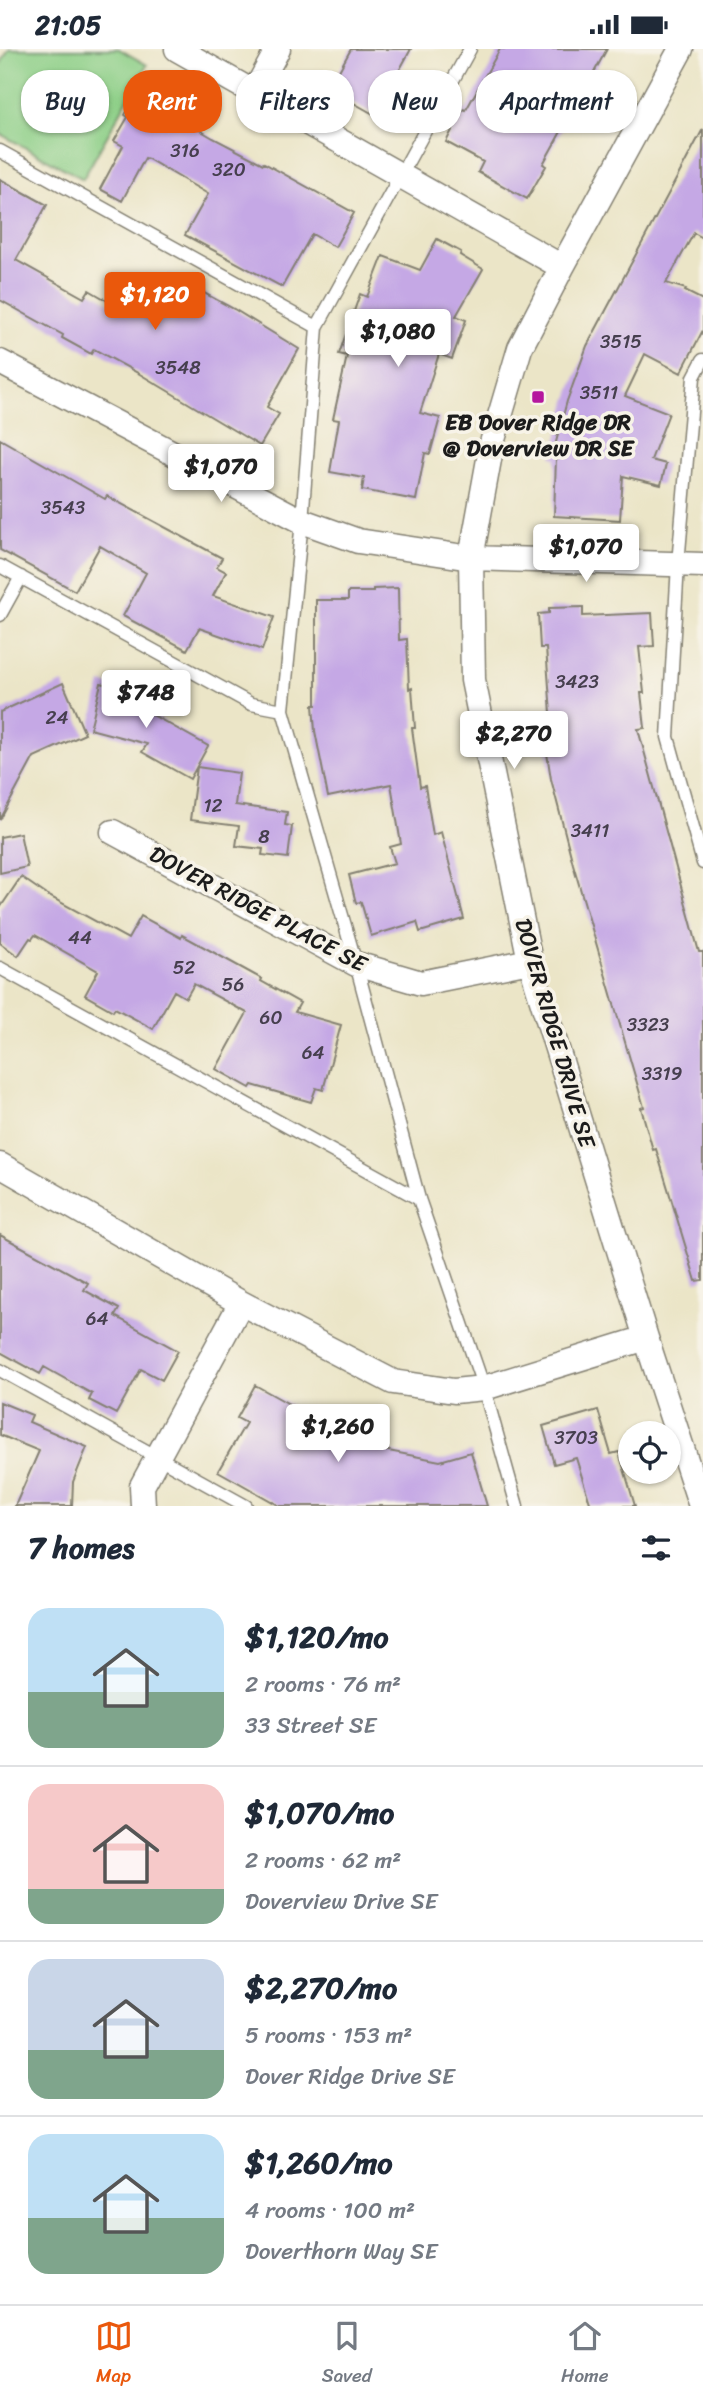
<!DOCTYPE html>
<html lang="en">
<head>
<meta charset="utf-8">
<style>
  :root { --surface:#fff; --page:#f6f6f7; --text:#1f2937; --muted:#747a83; --line:#e0e1e3; --accent:#ea580c }
  body { margin:0; font-family:Sriracha,sans-serif; background:var(--page); color:var(--text); height:100vh; display:flex; flex-direction:column; font-size:26px; white-space:nowrap }
  * { box-sizing:border-box; margin:0 }
  p { font-size:23px; color:var(--muted) }
  .icon { flex:none; width:38px; height:38px; fill:none; stroke:currentColor; stroke-width:2; stroke-linecap:round; stroke-linejoin:round }
  .map { position:relative; height:1457px; overflow:hidden }
  .details { display:flex; flex-direction:column; background:var(--surface); flex:1 }
  .details>* { flex:none }
  .banner { position:absolute; left:21px; top:21px; width:662px; height:63px; display:flex; gap:14px }
  .controls { position:absolute; left:618px; top:1372px; display:grid; gap:14px }
  .controls a { display:grid; place-items:center; width:63px; height:63px; border-radius:50%; background:var(--surface); box-shadow:0 2px 5px #0004; font-size:35px }
  .price { position:absolute; translate:-50% -60px; padding:0 16px; border-radius:7px; background:#fff; color:#222; font-size:23px; line-height:46px; filter:drop-shadow(0 2px 4px #0008) }
  .price::after { content:''; position:absolute; left:50%; top:42px; width:21px; height:16px; margin-left:-10px; background:inherit; clip-path:polygon(0 0,100% 0,50% 100%) }
  .price.active { background:var(--accent); color:#fff }
  ul { padding:0; list-style:none }
  li { display:flex; align-items:center; gap:21px; height:175px; padding:0 28px }
  li+li { border-top:2px solid var(--line) }
  li span { display:grid; place-items:center; flex:none; width:196px; height:140px; border-radius:21px; color:#555 }
  li>.icon { margin-inline-start:auto }
  span .icon { width:84px; height:84px; fill:#fffc; stroke-width:1 }
  li b { font-size:30px }
  h2 { display:flex; justify-content:space-between; align-items:center; height:84px; padding:0 28px; font-size:30px }
  .chip { padding:0 24px; border-radius:28px; background:var(--surface); box-shadow:0 2px 5px #0004; font-size:24px; line-height:63px }
  .chip.active { background:var(--accent); color:#fff }
  .status { display:flex; justify-content:space-between; align-items:center; height:49px; padding:0 35px; background:var(--surface); direction:ltr }
  .status svg { height:19px; fill:currentColor }
  .tabs { display:flex; justify-content:space-around; align-items:center; height:98px; border-top:2px solid var(--line); background:var(--surface); font-size:19px; color:var(--muted) }
  .tabs a { display:grid; justify-items:center; gap:4px }
  .tabs .active { color:var(--accent) }
  .map>svg:first-child { display:block }
</style>
</head>
<body>
<div class="status"><b>21:05</b><svg viewBox="0 0 49 12"><path d="M0 12V9h3v3zM5 12V6h3v6zM10 12V3h3v9zM15 12V0h3v12zM26 1h20v11H26zM47 4h2v5h-2z"/></svg></div>
<div class="map">
<svg width="703" height="1457" viewBox="0 0 703 1457">
  <rect width="100%" height="100%" fill="#f7f3e8"/>
  <filter id="ink" filterUnits="userSpaceOnUse"><feTurbulence type="fractalNoise" baseFrequency=".0143" numOctaves="2"/><feDisplacementMap in="SourceGraphic" scale="14" xChannelSelector="R" yChannelSelector="G"/><feConvolveMatrix kernelMatrix="1 2 1 2 8 2 1 2 1" color-interpolation-filters="sRGB"/></filter>
  <filter id="wash" filterUnits="userSpaceOnUse"><feTurbulence type="fractalNoise" baseFrequency=".00686" numOctaves="4" result="noise"/><feDisplacementMap in="SourceGraphic" scale="28" xChannelSelector="R" yChannelSelector="G"/><feGaussianBlur stdDeviation="1.57" result="paint"/><feColorMatrix in="noise" values="0 0 0 0 0 0 0 0 0 0 0 0 0 0 0 0 0 1.4 0 .05"/><feComposite in="paint" operator="in"/></filter>
  <g filter="url(#wash)">
    <rect width="100%" height="100%" fill="#ebe5c7"/>
    <path fill="#8dcf87" stroke="#547652" stroke-width="2" d="M9,0H119L147,16L83,130L0,85V16Z"/>
    <g id="blocks">
      <path fill="#c5a8e5" d="M351,0H411L375,66L329,40Z
        M500,0H607L543,115L546,117L527,150L478,123L483,113L446,93L463,60L466,61Z
        M137,44L213,89L263,115L264,114L354,164L335,198L312,185L282,238L185,186L208,145L148,110L145,109L122,152L100,140L123,97L114,92L128,68L125,66Z
        M703,80V189L694,184L666,234L686,240L685,242L703,251V281L681,324L645,305L625,347L669,364L651,411L666,415L661,436L623,427L620,471L554,467L556,409L552,408L567,352L587,297Z
        M0,130L47,156L16,211L84,249L89,241L132,266L135,262L145,268L169,225L234,260L299,300L267,358L279,365L260,397L138,324L94,300L91,305L62,289L63,286L0,251Z
        M437,190L461,203L460,206L483,220L456,267L466,271L452,310L439,305L420,364L440,369L430,405L425,404L416,451L362,441L364,429L330,423L339,371L333,370L347,307L339,305L360,245L367,248L383,207L420,221Z
        M0,390L105,450L107,447L222,509L217,518L226,523L213,547L274,568L262,601L199,579L187,601L123,567L146,524L100,497L75,542L0,501Z
        M398,539L399,591L407,590L409,640L412,639L415,679H412L420,738L425,737L433,786L441,783L464,870L420,883L417,873L371,887L361,853L356,854L349,826L395,814L390,798L401,795L391,735L328,748L315,682L313,656H316V551H348V543H373V540Z
        M583,558V567L652,564L654,597L639,598L644,644H641L645,679L638,680L699,903H703V1231L696,1232L656,1100L653,1101L641,1059L644,1058L573,815L551,730L544,685L548,684L545,665L551,664L546,599H540L538,565L549,564V559Z
        M63,634L85,685L34,708L0,771V663Z
        M101,634L146,646L142,660L208,697L190,730L142,703L147,695L90,680Z
        M197,718L239,724L235,756L287,763L285,776L292,777L288,809L262,806L263,800L236,797L239,777L190,771Z
        M20,784L27,818L0,824V788Z
        M21,828L47,846L128,890L141,867L181,889L182,886L262,930L261,932L300,954L295,963L341,976L323,1041L316,1039L311,1053L252,1036L250,1039L216,1020L247,964L194,935L186,949L174,942L153,980L115,959L113,962L85,946L98,922L35,886L32,890L30,889L18,907L0,894V859Z
        M0,1186L88,1234L84,1241L119,1260L115,1267L178,1302L162,1331L141,1320L116,1365L89,1351L92,1345L44,1318L40,1325L0,1303Z
        M255,1336L343,1385L345,1378L381,1391L378,1400L440,1412L471,1403L487,1457H280L218,1422L246,1374L237,1369Z
        M0,1353L32,1366L29,1373L87,1398L73,1433L72,1457H15L39,1402L0,1386Z
        M598,1361L611,1405L619,1403L635,1457H591L576,1409L554,1415L543,1377Z"/>
    </g>
  </g>
  <g filter="url(#ink)">
    <use href="#blocks" fill-opacity="0" stroke="#848072" stroke-width="2"/>
    <g fill="none" stroke-linecap="round" stroke-linejoin="round">
      <g stroke="#848072" stroke-width="15">
        <path id="lane" d="M470,0L317,278L302,472L283,661L356,915L419,1150L484,1339L517,1457
          M0,102L317,278
          M703,311L694,328L678,515L668,688L703,814
          M0,517L251,655L283,661
          M0,566L21,528
          M0,919L419,1150
          M0,1321L246,1457"/>
      </g>
      <g stroke="#848072" stroke-width="27">
        <path id="street" d="M177,0L562,218
          M681,0L562,218L520,299L492,394L471,509L473,631L530,912L646,1289L701,1457
          M254,44L278,0
          M0,313L302,472L358,492L471,509L703,516
          M113,783L356,915L421,934L530,912
          M0,1116L241,1254
          M143,1457L142,1437L241,1254L393,1333L454,1342L484,1339L646,1289"/>
      </g>
      <use href="#lane" stroke="#fff" stroke-width="12"/>
      <use href="#street" stroke="#fff" stroke-width="24"/>
    </g>
  </g>
  <rect fill="#b5179e" stroke="#f7f3e8" stroke-width="2.5" x="531" y="341" width="14" height="14" rx="3.5"/>
  <g text-anchor="middle" dominant-baseline="central" stroke-width="7" stroke-linejoin="round" paint-order="stroke">
    <g font-size="19" fill="#463f4e">
      <text x="185" y="101">316</text>
      <text x="229" y="120">320</text>
      <text x="621" y="292">3515</text>
      <text x="178" y="318">3548</text>
      <text x="599" y="343">3511</text>
      <text x="63" y="458">3543</text>
      <text x="577" y="632">3423</text>
      <text x="57" y="668">24</text>
      <text x="213" y="756">12</text>
      <text x="590" y="781">3411</text>
      <text x="264" y="787">8</text>
      <text x="80" y="888">44</text>
      <text x="184" y="918">52</text>
      <text x="233" y="935">56</text>
      <text x="271" y="968">60</text>
      <text x="648" y="975">3323</text>
      <text x="313" y="1003">64</text>
      <text x="662" y="1024">3319</text>
      <text x="97" y="1269">64</text>
      <text x="576" y="1388">3703</text>
    </g>
    <g font-size="23" font-weight="bold" fill="#1c1c1c" stroke="#f7f3e8">
      <text x="538" y="373">EB Dover Ridge DR<tspan x="538" dy="26">@ Doverview DR SE</tspan></text>
    </g>
    <g font-size="23" fill="#1c1c1c" stroke="#f7f3e8">
      <text transform="translate(258 860) rotate(28)">DOVER RIDGE PLACE SE</text>
      <text transform="translate(555 984) rotate(74)">DOVER RIDGE DRIVE SE</text>
    </g>
  </g>
</svg>
<div class="controls">
<a><svg class="icon" aria-label="locate" viewBox="0 0 24 24"><circle cx="12" cy="12" r="6"/><path d="M12 2v4M12 18v4M2 12h4M18 12h4"/></svg></a>
</div>
<b class="price active" style="left:155px;top:283px">$1,120</b>
<b class="price" style="left:398px;top:320px">$1,080</b>
<b class="price" style="left:221px;top:455px">$1,070</b>
<b class="price" style="left:586px;top:535px">$1,070</b>
<b class="price" style="left:146px;top:681px">$748</b>
<b class="price" style="left:514px;top:722px">$2,270</b>
<b class="price" style="left:338px;top:1415px">$1,260</b>
<div class="banner">
<a class="chip">Buy</a>
<a class="chip active">Rent</a>
<a class="chip">Filters</a>
<a class="chip">New</a>
<a class="chip">Apartment</a>
</div>
</div>
<section class="details">
<h2>7 homes<svg class="icon" aria-label="filters" viewBox="0 0 24 24"><path d="M4 7h16M4 17h16"/><circle cx="9" cy="7" r="2"/><circle cx="15" cy="17" r="2"/></svg></h2>
<ul>
<li><span style="background:linear-gradient(#bfe0f5 60%,#7fa58c 0)"><svg class="icon" aria-label="home" viewBox="0 0 24 24"><path d="M3 11l9-7 9 7M6 9v11h12V9"/></svg></span><div><b>$1,120/mo</b><p>2 rooms · 76 m²</p><p>33 Street SE</p></div></li>
<li><span style="background:linear-gradient(#f6c9c9 75%,#7fa58c 0)"><svg class="icon" aria-label="home" viewBox="0 0 24 24"><path d="M3 11l9-7 9 7M6 9v11h12V9"/></svg></span><div><b>$1,070/mo</b><p>2 rooms · 62 m²</p><p>Doverview Drive SE</p></div></li>
<li><span style="background:linear-gradient(#c9d6e8 65%,#7fa58c 0)"><svg class="icon" aria-label="home" viewBox="0 0 24 24"><path d="M3 11l9-7 9 7M6 9v11h12V9"/></svg></span><div><b>$2,270/mo</b><p>5 rooms · 153 m²</p><p>Dover Ridge Drive SE</p></div></li>
<li><span style="background:linear-gradient(#bfe0f5 60%,#7fa58c 0)"><svg class="icon" aria-label="home" viewBox="0 0 24 24"><path d="M3 11l9-7 9 7M6 9v11h12V9"/></svg></span><div><b>$1,260/mo</b><p>4 rooms · 100 m²</p><p>Doverthorn Way SE</p></div></li>
</ul>
</section>
<nav class="tabs">
<a class="active"><svg class="icon" aria-label="map" viewBox="0 0 24 24"><path d="M3 6l6-2 6 2 6-2v14l-6 2-6-2-6 2zM9 4v14M15 6v14"/></svg>Map</a>
<a><svg class="icon" aria-label="saved" viewBox="0 0 24 24"><path d="M7 4h10v16l-5-4-5 4z"/></svg>Saved</a>
<a><svg class="icon" aria-label="home" viewBox="0 0 24 24"><path d="M3 11l9-7 9 7M6 9v11h12V9"/></svg>Home</a>
</nav>
</body>
</html>
